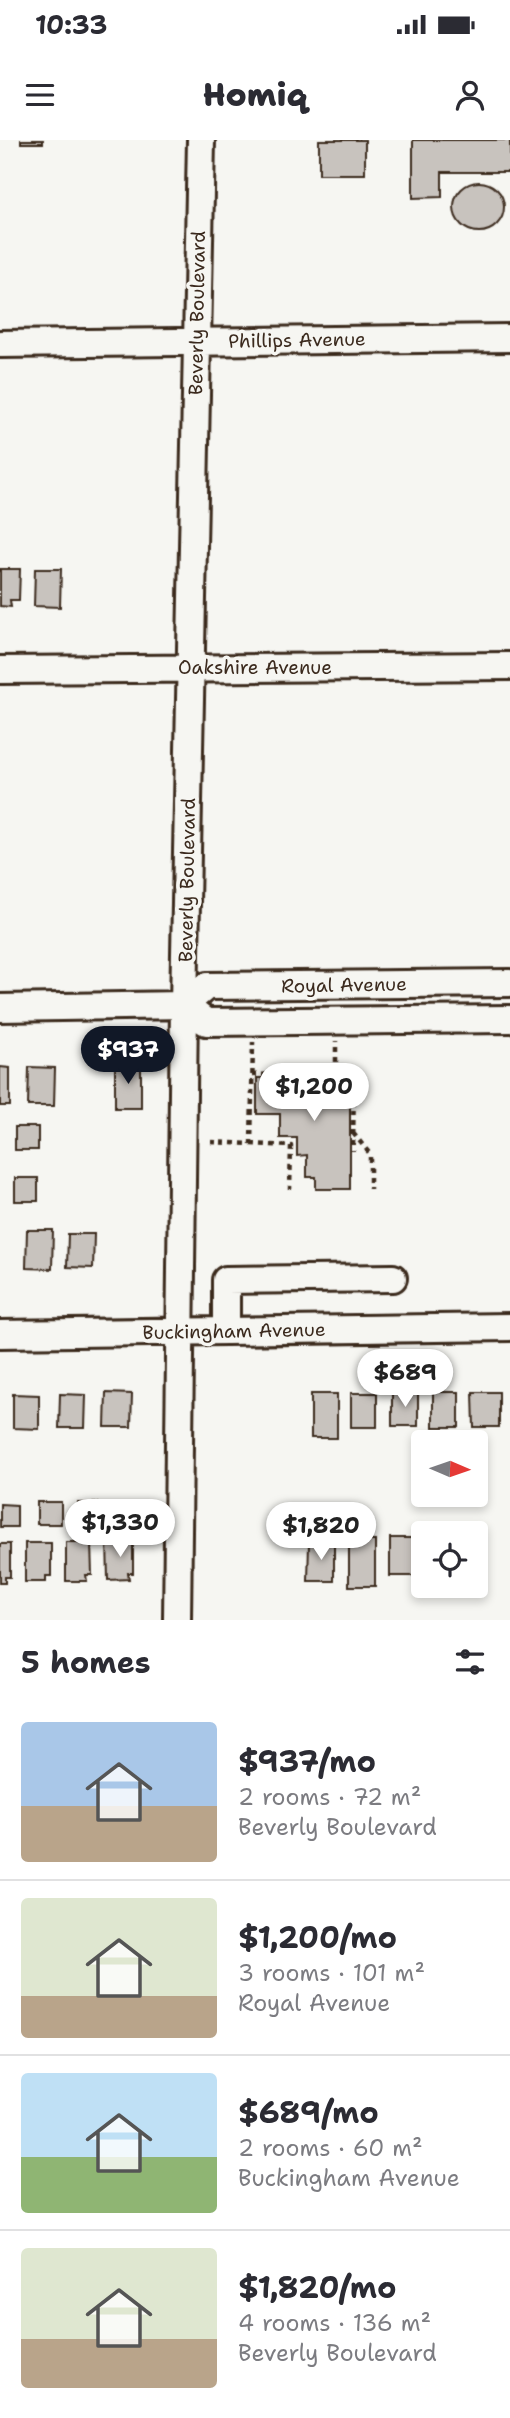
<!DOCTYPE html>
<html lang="en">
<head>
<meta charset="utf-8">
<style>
  :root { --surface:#fff; --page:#f2f2f3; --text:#2b2b33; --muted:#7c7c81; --line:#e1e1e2; --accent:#111827 }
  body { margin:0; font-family:"Shantell Sans",sans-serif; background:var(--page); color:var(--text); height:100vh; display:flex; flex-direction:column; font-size:26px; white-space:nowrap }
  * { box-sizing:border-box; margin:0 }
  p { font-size:23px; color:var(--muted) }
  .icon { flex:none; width:38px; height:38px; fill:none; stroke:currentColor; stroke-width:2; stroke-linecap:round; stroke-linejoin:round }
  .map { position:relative; height:1480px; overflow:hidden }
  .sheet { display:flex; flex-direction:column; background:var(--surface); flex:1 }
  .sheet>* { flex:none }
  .needle { width:46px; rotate:92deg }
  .tools { position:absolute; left:411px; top:1290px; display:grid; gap:14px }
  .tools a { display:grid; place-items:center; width:77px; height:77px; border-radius:7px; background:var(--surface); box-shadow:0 4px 10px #0003; font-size:35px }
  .price { position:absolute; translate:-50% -60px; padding:0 16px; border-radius:24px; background:#fff; color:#222; font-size:23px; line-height:46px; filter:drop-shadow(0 2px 4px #0008) }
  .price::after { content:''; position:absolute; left:50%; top:42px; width:21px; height:16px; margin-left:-10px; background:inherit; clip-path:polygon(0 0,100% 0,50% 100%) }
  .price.on { background:var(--accent); color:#fff }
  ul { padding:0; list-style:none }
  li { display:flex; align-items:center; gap:21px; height:175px; padding:0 21px }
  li+li { border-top:2px solid var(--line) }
  li span { display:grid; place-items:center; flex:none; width:196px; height:140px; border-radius:7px; color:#555 }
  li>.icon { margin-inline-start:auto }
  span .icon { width:84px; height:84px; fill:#fffc; stroke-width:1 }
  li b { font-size:30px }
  h2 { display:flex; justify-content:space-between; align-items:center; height:84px; padding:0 21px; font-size:30px }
  .status { display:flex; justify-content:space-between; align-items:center; height:49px; padding:0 35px; background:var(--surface); direction:ltr }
  .status svg { height:19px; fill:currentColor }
  header { display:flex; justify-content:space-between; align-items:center; height:91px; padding:0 21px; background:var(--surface); font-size:32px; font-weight:800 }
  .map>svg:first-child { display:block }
</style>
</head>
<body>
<div class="status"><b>10:33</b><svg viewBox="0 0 49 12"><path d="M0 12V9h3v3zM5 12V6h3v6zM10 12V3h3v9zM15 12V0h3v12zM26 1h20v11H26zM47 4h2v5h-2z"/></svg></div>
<header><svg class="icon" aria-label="menu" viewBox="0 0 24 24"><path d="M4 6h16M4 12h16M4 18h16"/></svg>Homiq<svg class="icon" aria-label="person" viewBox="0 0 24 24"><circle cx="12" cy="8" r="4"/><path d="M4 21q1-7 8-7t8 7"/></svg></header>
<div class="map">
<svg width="510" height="1480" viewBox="0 0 510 1480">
  <rect width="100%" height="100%" fill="#f6f6f2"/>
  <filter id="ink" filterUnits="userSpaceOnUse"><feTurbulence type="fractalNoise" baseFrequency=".0143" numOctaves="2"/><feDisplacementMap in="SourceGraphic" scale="14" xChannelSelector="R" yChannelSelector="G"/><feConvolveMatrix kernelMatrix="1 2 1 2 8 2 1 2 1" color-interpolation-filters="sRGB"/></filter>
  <g filter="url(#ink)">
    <path fill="#c8c3be" stroke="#3b2a1e" stroke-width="2" d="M21,0H43V3H21Z
      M319,0H365V34H319Z
      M413,0H510V32H442V57L413,58Z
      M454 67a25 25 0 1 1 50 0a25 25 0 1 1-50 0Z
      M0,429H20L19,460H10L11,467L0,466Z
      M35,429H61L60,467L34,466Z
      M115,924H141V968H115Z
      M0,927L10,928V966H0Z
      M29,927L55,928L54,966H28Z
      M257,938H350V1049H316V1037H307V1015L297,1016V998H280V974H257Z
      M15,987H38V1010H15Z
      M15,1038H38V1061H15Z
      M27,1090H53L52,1129L26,1128Z
      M68,1094H94L93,1128L67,1127Z
      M392,1252H418V1286H392Z
      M433,1252H459V1287H433Z
      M473,1252H499V1287H474Z
      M106,1253L132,1254L131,1287H105Z
      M351,1253H377V1287H351Z
      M13,1254L39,1255V1289L13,1288Z
      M60,1254L86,1255L85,1288H59Z
      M311,1254H337V1298H311Z
      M37,1362H61V1384H37Z
      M78,1363H102L101,1385H78Z
      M0,1364L17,1365V1387H0Z
      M390,1398H416V1436H390Z
      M107,1400H133V1433H128L129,1439L108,1440Z
      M349,1401H375V1446H349Z
      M66,1402H91L92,1435H86L87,1441H66Z
      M25,1403H51V1436H46V1442H25Z
      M309,1403H334V1441H308Z
      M0,1404H10V1437H5V1443H0Z"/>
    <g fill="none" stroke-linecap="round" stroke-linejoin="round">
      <g stroke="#3b2a1e" stroke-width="32">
        <path id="minor" d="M0,204L510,198
          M0,530L510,526
          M184,865L206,882L510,879
          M0,868L184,865L207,846L510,843
          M226,1190V1140L393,1138
          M0,1194L510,1187
          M177,1480L184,865L201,0"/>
      </g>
      <path stroke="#3b2a1e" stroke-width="4.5" stroke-dasharray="5 5" stroke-linecap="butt" d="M336,932V901
        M252,935L354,932L353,1011
        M353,993L370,1014V1049
        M211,1002L291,1006L290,1049
        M251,1005L253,902"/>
      <use href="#minor" stroke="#f6f6f2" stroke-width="26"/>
    </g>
  </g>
  <g text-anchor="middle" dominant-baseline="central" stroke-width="7" stroke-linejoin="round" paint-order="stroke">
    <g font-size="19" fill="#3b2a1e" stroke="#f6f6f2">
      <text transform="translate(197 173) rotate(-89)">Beverly Boulevard</text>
      <text transform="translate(297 200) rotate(-1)">Phillips Avenue</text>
      <text x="255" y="527">Oakshire Avenue</text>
      <text transform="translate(187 740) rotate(-89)">Beverly Boulevard</text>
      <text transform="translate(344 845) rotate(-1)">Royal Avenue</text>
      <text transform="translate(234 1191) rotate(-1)">Buckingham Avenue</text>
    </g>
  </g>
</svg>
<div class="tools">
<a><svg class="needle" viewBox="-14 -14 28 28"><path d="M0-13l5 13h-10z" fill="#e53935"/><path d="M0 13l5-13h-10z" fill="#7c7c81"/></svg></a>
<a><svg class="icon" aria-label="locate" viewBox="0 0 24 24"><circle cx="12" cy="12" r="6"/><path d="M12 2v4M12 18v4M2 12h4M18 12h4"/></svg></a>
</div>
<b class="price on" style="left:128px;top:946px">$937</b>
<b class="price" style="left:314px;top:983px">$1,200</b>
<b class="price" style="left:405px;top:1269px">$689</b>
<b class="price" style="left:120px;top:1419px">$1,330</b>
<b class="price" style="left:321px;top:1422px">$1,820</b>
</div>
<section class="sheet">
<h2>5 homes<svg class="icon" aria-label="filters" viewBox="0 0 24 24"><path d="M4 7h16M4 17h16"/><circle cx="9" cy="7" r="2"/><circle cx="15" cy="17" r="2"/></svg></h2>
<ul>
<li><span style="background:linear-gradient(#a9c7e8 60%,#b9a48a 0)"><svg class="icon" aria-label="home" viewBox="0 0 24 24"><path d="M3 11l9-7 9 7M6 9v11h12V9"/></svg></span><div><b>$937/mo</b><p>2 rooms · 72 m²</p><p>Beverly Boulevard</p></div></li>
<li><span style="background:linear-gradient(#dfe7d0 70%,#b9a48a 0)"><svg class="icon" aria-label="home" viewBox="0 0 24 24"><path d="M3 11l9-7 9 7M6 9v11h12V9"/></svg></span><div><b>$1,200/mo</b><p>3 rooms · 101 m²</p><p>Royal Avenue</p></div></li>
<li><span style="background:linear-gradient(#bfe0f5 60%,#8fb573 0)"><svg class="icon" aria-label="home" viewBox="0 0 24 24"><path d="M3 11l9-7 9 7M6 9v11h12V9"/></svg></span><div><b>$689/mo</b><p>2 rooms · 60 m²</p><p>Buckingham Avenue</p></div></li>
<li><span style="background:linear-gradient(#dfe7d0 65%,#b9a48a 0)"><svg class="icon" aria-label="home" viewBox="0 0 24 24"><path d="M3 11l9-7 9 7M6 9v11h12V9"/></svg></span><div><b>$1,820/mo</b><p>4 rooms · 136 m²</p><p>Beverly Boulevard</p></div></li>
</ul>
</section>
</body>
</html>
